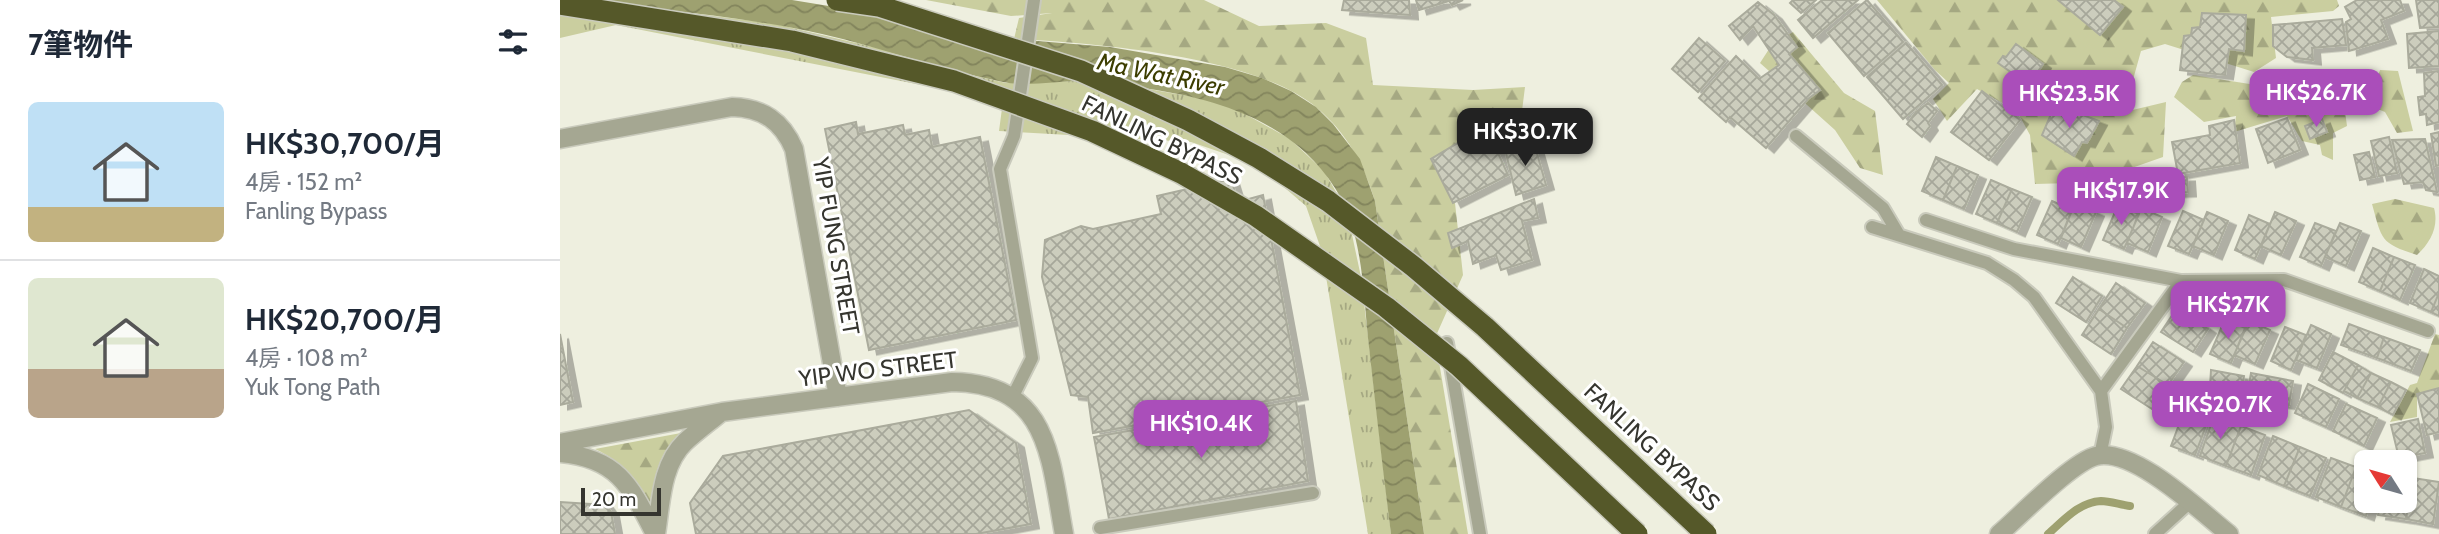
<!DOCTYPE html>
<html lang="zh-TW">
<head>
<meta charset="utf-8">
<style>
  :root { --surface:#fff; --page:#f2f2f3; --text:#1f2937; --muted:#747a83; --line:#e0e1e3; --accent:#aa4eba }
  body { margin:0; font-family:Cabin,"Noto Sans TC",sans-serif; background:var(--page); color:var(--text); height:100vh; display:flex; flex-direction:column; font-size:26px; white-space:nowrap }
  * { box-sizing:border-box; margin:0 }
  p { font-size:23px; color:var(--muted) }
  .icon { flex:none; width:38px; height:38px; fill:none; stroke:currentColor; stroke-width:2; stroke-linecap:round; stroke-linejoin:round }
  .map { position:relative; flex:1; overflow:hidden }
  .details { display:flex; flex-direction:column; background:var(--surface); width:560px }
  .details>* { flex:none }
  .needle { width:46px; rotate:307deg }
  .controls { position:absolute; left:1794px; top:450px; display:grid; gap:14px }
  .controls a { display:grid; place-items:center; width:63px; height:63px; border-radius:10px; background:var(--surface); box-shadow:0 2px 5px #0004; font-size:35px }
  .scale { position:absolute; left:21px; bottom:18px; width:80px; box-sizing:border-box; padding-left:7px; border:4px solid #35352f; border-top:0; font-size:19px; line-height:24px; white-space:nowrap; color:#35352f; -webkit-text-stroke:5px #fff; paint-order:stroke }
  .price { position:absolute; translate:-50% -60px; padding:0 16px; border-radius:14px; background:var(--accent); color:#fff; font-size:23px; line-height:46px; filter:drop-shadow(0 2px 4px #0008) }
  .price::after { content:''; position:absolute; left:50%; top:42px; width:21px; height:16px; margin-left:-10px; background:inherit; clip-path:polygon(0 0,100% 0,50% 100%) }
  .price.current { background:#222; color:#fff }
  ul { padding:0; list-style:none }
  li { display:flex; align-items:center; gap:21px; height:175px; padding:0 28px }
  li+li { border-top:2px solid var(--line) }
  li span { display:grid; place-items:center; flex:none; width:196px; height:140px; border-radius:10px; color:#555 }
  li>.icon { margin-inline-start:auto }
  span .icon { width:84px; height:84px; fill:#fffc; stroke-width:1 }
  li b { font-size:30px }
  h2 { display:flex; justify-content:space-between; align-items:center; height:84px; padding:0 28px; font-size:30px }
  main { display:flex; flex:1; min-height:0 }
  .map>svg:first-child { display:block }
</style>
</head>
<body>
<main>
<section class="details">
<h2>7筆物件<svg class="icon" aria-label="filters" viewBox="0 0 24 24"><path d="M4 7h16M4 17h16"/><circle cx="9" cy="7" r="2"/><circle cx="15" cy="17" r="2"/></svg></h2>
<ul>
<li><span style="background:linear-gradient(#bfe0f5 75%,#c2b280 0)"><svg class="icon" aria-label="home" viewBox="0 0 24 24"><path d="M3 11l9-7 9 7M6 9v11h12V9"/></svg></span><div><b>HK$30,700/月</b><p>4房 · 152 m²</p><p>Fanling Bypass</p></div></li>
<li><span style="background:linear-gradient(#dfe7d0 65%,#b9a48a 0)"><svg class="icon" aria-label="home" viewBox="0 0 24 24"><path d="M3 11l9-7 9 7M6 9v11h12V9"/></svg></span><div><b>HK$20,700/月</b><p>4房 · 108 m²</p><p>Yuk Tong Path</p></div></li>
</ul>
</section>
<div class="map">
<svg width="1879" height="534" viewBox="0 0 1879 534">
  <defs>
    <pattern id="grass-tufts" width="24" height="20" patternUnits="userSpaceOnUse" patternTransform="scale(1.75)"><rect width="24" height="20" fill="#cace9f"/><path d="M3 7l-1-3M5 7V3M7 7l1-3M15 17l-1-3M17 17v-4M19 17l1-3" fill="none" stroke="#a5a882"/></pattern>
    <pattern id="forest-firs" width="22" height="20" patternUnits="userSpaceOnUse" patternTransform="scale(1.75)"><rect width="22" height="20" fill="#cace9f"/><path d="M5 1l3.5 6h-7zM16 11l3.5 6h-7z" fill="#a5a882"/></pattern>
    <pattern id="water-waves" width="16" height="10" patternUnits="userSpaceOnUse" patternTransform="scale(1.75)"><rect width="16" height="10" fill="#9ea170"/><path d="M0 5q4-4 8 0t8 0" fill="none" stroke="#82845c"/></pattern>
    <pattern id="building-cross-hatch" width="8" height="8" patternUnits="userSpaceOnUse" patternTransform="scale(1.75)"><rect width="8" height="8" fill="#cccdbd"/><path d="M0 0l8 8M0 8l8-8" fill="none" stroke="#a6a79a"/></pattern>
    <filter id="shadow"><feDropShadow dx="8" dy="4.5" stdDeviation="0" flood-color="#0004"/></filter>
  </defs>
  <rect width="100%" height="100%" fill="#eeefdf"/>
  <path fill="url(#grass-tufts)" d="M81,7L211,23L326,50L388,70L446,83L520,81L554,83L645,99L678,110L730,139L764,171L787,211L801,277L831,534H808L762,252L746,206L698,165L631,142L439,131L443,101L56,25L0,38V12Z"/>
  <path fill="url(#forest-firs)" d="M366,0H644L699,26L766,23L806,38L813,85L913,90L965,87L958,143L878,157L894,194L903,275L875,338L908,534H864L815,201C804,165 787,133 757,108C696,56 534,43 454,39L459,18L492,13L451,16Z
    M1317,0H1777L1779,6L1773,11L1711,17L1716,58L1694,72L1605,44L1581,51L1564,112L1606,102L1603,157L1549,176L1547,194L1535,193L1512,183L1475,184L1470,135L1457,111L1417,89L1387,121L1373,99L1389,83L1375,70Z
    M1233,32L1284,93L1315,111L1323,175L1300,168L1275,130L1200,63L1211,46Z
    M1820,70L1838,71L1853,131L1837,133L1825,112L1808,105Z
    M1633,75L1721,89L1739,81L1744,94L1764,109L1785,111L1787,126L1773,133V160L1762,155L1760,145L1742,141L1727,116L1674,132L1676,116L1644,122L1614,97L1622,82Z
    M1835,199L1874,208C1879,226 1871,242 1857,255C1820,243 1822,240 1812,204Z
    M1875,334L1879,335V388L1857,394V417L1830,422L1850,385L1857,383Z
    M121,433C99,452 95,475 90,503C77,478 61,461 35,449Z"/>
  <path fill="url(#water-waves)" d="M0,0H232L373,23L454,39L550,47L665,67L702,78L731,91L756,107L773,124L800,159L815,201L864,534H831C823,472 816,409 809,347C803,296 804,233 775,188C734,123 661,100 590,89C566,85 543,82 520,81C495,81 467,87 443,82C382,70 323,48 262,34C176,15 88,8 0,0Z"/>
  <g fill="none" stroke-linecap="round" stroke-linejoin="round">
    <path stroke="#9ea170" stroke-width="8" d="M1488,534C1503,521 1519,502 1541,501C1550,501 1561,505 1570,506"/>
  </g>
  <path fill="url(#building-cross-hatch)" stroke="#aaab9c" stroke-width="2" filter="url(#shadow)" d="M784,0H849L850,15L782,10Z
    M856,0H903L892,5L889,1L859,10Z
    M1233,0H1256L1241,13L1230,3Z
    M1262,0H1298L1253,38L1238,20Z
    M1307,0L1343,42L1304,76L1268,33Z
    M1498,0H1554L1563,7L1540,35Z
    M1797,0H1840L1844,11L1821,20L1828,39L1789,51L1786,22L1791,19L1785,7Z
    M1856,0H1879V27L1860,28Z
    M1198,2L1214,15L1237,47L1229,54L1260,90L1248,99L1206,148L1170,117L1166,122L1139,98L1176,56L1199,79L1219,65L1193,26L1180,40L1169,26Z
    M1642,13L1686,15L1684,51L1669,49L1665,75L1620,70L1624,36L1631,35L1632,28L1640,27Z
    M1782,19L1786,45L1752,48L1753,60L1727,57L1713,46V25Z
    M1879,31V66L1849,68L1847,34Z
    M1139,38L1165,61L1138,92L1112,69Z
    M1346,43L1382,85L1343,119L1307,77Z
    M1456,44L1483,64L1469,85L1438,63L1443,56L1446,57Z
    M1879,71V122L1867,125L1866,114L1860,115L1858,97L1865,96L1864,73Z
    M1422,91L1460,120L1429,160L1391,132Z
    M1368,103L1377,111L1368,123L1370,126L1362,137L1347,124L1356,112Z
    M1494,107L1510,115L1512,111L1539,121L1527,143L1522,142L1514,156L1482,135Z
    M940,118L945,127L933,142L948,175L893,203L871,159Z
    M1727,118L1740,150L1708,163L1696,129Z
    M1762,119L1767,132L1750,139L1745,126Z
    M1674,120L1680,163L1618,174L1612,142L1650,135L1649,126Z
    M296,122L298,134L343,125L345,135L369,130L372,147L420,137L456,320L309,350L265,129Z
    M1879,132V165L1876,166L1871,134Z
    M1829,137L1837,173L1819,176L1811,141Z
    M1865,139L1877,192L1866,190L1863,182L1844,184L1832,140Z
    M974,143L986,185L956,195L945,149Z
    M1809,152L1815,177L1800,180L1794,155Z
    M1376,157L1397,166L1383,200L1362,191Z
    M1397,166L1418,175L1404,209L1383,200Z
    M1627,177L1628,192L1556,195V179Z
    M671,179L678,202L703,195L740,395L533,433L528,397L511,395L482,277L485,240L521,226L533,229L601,214L597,196Z
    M1431,180L1452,189L1437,223L1416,214Z
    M1452,189L1472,197L1457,232L1437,223Z
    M974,199L978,218L962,221L972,260L941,270L936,255L913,264L908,241L892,248L888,233Z
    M1492,201L1512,210L1498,244L1477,235Z
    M1515,203L1536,212L1521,247L1501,238Z
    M1558,205L1579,214L1564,249L1543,240Z
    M1581,208L1602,217L1588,252L1567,243Z
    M1623,211L1644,220L1629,254L1608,246Z
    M1647,212L1668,221L1654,255L1633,246Z
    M1715,212L1736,221L1721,255L1701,246Z
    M1689,215L1710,224L1695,259L1675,250Z
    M1755,223L1776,231L1761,266L1740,257Z
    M1780,223L1801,231L1786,266L1765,257Z
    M1813,248L1834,257L1820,291L1799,282Z
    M1834,257L1855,265L1840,300L1820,291Z
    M1864,269L1879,276V293L1871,312L1850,303Z
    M1513,277L1542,296L1526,322L1496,303Z
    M1556,283L1585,303L1567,328L1539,309Z
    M1879,293V316L1871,312Z
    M1617,308L1648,329L1633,352L1601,332Z
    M1539,309L1567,328L1551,354L1522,335Z
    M1665,319L1685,328L1671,363L1650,354Z
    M1689,321L1710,330L1695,364L1674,355Z
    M1789,324L1824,337L1817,358L1781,345Z
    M1751,325L1771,334L1757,368L1736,360Z
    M1725,327L1746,335L1731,370L1711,361Z
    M0,334L13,402L0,405Z
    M1824,337L1860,350L1851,371L1817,358Z
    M1593,342L1624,362L1608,385L1577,366Z
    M1773,352L1798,365L1783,393L1759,380Z
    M1798,365L1811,373L1797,398L1784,391Z
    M1577,366L1608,385L1592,409L1561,389Z
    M1651,370L1684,376L1680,398L1645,393L1644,387H1650Z
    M1691,373L1733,381L1729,405L1687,397Z
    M1811,373L1831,382L1818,407L1797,398Z
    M1831,382L1846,390L1833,415L1818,407Z
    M1748,384L1779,399L1766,427L1735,413Z
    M1879,388V432L1867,435L1857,394Z
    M736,401L748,481L549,519L534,437Z
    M1786,404L1817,418L1804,446L1773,431Z
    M1626,406L1650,415L1635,455L1611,446Z
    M409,410L456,443L471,524L416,534H136L130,503L163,456Z
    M1654,416L1681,426L1666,466L1640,456Z
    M1858,419L1865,453L1839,458L1831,425Z
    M1681,426L1705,435L1691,475L1666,466Z
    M1713,436L1740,447L1724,486L1698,475Z
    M1740,447L1766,458L1750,496L1724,486Z
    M1771,458L1796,467L1781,507L1756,497Z
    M1796,467L1806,471V500H1811L1806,516L1781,507Z
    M1844,476L1853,478L1846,519L1818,515L1821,500H1844Z
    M1853,478L1879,482L1873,524L1846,519Z
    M0,502L31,504L44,502L51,512L55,534H0Z"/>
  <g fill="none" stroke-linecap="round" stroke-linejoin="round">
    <g stroke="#c9cabc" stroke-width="16">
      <path id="service" d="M1236,136L1323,208L1339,235
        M1366,220L1454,249L1621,281L1724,280L1868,331
        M1312,227L1427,263L1454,280L1474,297L1541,391L1546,427L1540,456
        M887,343L920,534
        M1541,391L1621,281
        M452,398L472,358L440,169L454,136L474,0
        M540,528L753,493
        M1595,534L1629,503"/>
    </g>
    <g stroke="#c9cabc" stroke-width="21">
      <path id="minor" d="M0,139L172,107C203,108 222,121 234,149L278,397
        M0,443L162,412L392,382C490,383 490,459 504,534
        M0,453C58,458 71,487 95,534
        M96,534C101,503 101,465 125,442C136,432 148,423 159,414
        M1439,534C1460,516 1512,462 1536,456C1574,447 1640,511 1669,534"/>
    </g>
    <use href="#service" stroke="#a5a792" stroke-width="12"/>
    <use href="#minor" stroke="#a5a792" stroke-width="18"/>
    <g stroke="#c9cabc" stroke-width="24" stroke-linecap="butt">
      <path id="motorway-bridge" d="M277,0L319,6L521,71L628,120L699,158L768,201L854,267L925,327L1146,534
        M0,4L232,41L394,81L532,131L621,173L696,216L826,307L899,366L1077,534"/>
    </g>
    <use href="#motorway-bridge" stroke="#555829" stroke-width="21"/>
  </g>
  <g text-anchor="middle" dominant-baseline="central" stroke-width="6" stroke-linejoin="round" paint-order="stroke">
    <g font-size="23" fill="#35352f" stroke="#fff">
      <text transform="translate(602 140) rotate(26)">FANLING BYPASS</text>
      <text transform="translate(276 246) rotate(80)">YIP FUNG STREET</text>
      <text transform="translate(318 369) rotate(-7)">YIP WO STREET</text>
      <text transform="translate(1092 447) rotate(43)">FANLING BYPASS</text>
    </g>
    <g font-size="24" font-style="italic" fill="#3c3d00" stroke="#fff">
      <text transform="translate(601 74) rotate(12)">Ma Wat River</text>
    </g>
  </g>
</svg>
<div class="controls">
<a><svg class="needle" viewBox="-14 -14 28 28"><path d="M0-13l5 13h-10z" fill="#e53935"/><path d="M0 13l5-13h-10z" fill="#747a83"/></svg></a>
</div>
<div class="scale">20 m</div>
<b class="price" style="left:1756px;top:129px">HK$26.7K</b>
<b class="price" style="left:1509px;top:130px">HK$23.5K</b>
<b class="price current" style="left:965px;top:168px">HK$30.7K</b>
<b class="price" style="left:1561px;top:227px">HK$17.9K</b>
<b class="price" style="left:1668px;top:341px">HK$27K</b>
<b class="price" style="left:1660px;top:441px">HK$20.7K</b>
<b class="price" style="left:641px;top:460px">HK$10.4K</b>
</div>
</main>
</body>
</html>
